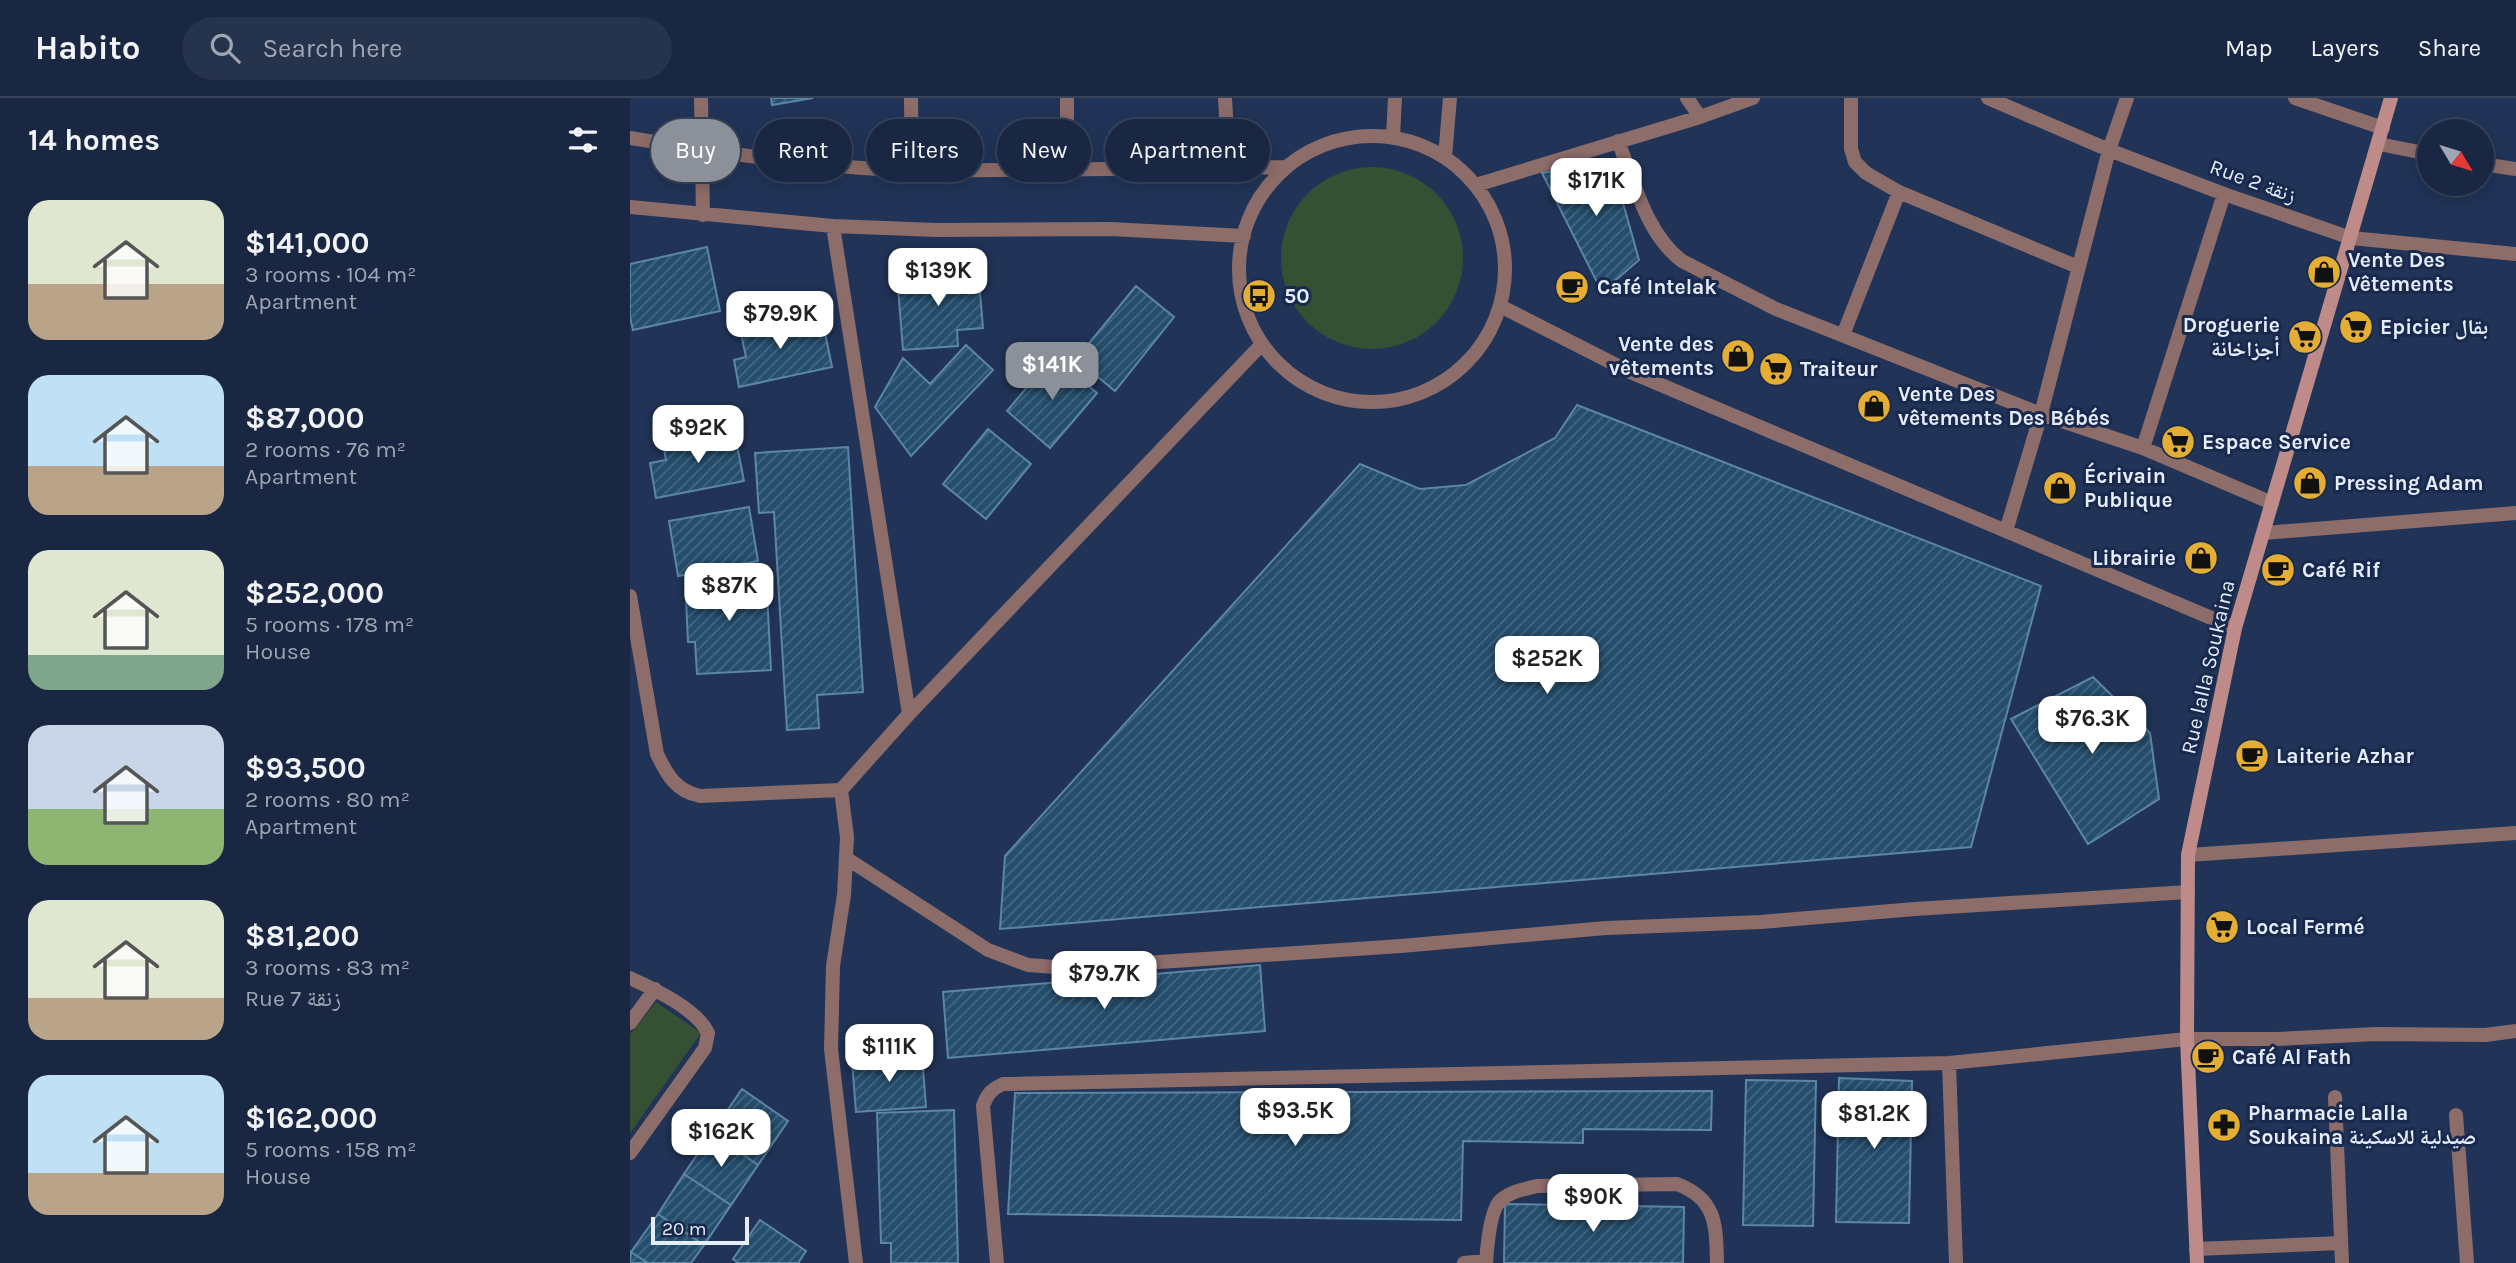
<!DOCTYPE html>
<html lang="en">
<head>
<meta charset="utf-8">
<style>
  :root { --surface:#192742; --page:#26334d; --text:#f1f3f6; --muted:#9fa5b2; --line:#37445b; --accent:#8c9099 }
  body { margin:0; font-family:Karla,"Noto Naskh Arabic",sans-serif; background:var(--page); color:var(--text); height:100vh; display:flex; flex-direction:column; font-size:26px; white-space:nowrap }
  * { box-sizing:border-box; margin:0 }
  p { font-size:23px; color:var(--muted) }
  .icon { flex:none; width:38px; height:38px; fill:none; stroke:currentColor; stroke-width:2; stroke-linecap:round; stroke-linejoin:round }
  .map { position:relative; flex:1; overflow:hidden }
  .panel { display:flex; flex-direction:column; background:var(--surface); width:630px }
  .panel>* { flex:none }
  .guide { position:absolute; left:21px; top:21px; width:665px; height:63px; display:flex; gap:14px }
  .needle { width:46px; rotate:128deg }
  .controls { position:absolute; left:1787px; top:21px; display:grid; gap:14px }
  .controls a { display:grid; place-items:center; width:77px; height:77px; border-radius:50%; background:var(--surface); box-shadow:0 4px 18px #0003,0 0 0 2px var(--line); font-size:35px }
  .scale { position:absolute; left:21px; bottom:18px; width:98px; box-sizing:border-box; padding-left:7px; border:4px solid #e5edfb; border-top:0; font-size:19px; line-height:24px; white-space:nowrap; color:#e5edfb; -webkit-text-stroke:5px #18294d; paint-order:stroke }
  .price { position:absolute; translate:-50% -60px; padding:0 16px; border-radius:14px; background:#fff; color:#222; font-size:23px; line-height:46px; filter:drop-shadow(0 2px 4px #0008) }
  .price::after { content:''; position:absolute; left:50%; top:42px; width:21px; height:16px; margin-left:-10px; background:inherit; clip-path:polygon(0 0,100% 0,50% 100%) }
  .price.selected { background:var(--accent); color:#fff }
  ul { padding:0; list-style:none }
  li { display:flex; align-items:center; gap:21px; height:175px; padding:0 28px }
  li span { display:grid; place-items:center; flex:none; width:196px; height:140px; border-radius:21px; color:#555 }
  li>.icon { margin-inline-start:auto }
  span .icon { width:84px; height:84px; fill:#fffc; stroke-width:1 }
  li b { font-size:30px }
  h2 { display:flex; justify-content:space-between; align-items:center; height:84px; padding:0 28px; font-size:30px }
  .chip { padding:0 24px; border-radius:32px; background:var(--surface); box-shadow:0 4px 18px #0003,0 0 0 2px var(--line); font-size:24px; line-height:63px }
  .chip.selected { background:var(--accent); color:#fff }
  header { display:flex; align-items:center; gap:42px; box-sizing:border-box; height:98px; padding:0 35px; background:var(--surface); border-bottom:2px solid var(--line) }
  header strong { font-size:33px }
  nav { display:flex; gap:38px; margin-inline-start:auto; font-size:24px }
  .search { width:490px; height:63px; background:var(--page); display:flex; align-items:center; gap:18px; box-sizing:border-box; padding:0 24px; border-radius:38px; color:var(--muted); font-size:26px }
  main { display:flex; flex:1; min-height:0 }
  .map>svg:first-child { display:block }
</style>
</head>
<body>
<header>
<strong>Habito</strong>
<div class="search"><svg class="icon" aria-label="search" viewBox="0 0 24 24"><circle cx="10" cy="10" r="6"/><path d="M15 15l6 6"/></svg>Search here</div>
<nav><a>Map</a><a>Layers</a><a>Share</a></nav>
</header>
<main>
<section class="panel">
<h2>14 homes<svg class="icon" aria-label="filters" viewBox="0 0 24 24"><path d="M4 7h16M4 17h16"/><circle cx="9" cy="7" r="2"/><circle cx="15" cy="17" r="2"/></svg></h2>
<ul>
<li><span style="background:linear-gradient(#dfe7d0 60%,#b9a48a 0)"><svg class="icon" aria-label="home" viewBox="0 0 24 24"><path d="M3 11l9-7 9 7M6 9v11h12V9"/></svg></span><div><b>$141,000</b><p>3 rooms · 104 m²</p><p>Apartment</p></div></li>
<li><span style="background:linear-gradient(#bfe0f5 65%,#b9a48a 0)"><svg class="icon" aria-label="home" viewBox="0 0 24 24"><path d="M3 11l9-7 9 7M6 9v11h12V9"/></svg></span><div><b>$87,000</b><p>2 rooms · 76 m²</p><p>Apartment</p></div></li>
<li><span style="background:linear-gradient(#dfe7d0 75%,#7fa58c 0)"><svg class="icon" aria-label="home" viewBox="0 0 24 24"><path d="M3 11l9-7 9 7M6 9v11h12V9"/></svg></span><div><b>$252,000</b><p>5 rooms · 178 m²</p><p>House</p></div></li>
<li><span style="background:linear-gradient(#c9d6e8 60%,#8fb573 0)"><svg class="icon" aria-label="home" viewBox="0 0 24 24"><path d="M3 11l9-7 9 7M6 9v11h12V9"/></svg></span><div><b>$93,500</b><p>2 rooms · 80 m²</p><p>Apartment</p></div></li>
<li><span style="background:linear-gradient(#dfe7d0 70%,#b9a48a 0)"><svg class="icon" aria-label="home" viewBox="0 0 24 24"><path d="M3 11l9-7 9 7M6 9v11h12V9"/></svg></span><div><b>$81,200</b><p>3 rooms · 83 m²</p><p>Rue 7 زنقة</p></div></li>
<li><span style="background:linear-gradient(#bfe0f5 70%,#b9a48a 0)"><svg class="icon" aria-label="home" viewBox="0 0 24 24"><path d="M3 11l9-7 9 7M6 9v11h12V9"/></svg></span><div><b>$162,000</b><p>5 rooms · 158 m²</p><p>House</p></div></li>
</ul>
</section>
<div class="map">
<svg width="1886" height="1165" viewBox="0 0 1886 1165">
  <defs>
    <pattern id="building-hatch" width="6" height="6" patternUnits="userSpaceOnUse" patternTransform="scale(1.75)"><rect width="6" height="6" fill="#254e6d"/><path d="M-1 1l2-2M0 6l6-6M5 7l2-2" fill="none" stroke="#446883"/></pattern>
  </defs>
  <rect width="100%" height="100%" fill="#213458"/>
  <path fill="#365034" d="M651 160a91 91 0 1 1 182 0a91 91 0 1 1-182 0Z
    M26,904L71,935L0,1035V936Z"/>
  <path fill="url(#building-hatch)" stroke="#5c86a7" stroke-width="2" d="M141,0H183L142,7Z
    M981,62L1009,162L972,194L912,75Z
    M77,149L90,213L3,232L0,219V166Z
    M348,171L353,230L327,232L328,248L273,252L267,177Z
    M506,188L544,219L485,293L446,261Z
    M152,217L155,233L193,225L202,269L109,289L104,262L116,259L109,226Z
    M336,247L363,272L281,358L245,309L273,260L300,286Z
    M423,258L467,295L420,350L377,313Z
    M947,307L1411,488L1341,749L370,831L375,758L730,366L790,391L836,387L925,340Z
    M358,331L401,366L356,421L313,386Z
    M104,332L114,383L26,400L20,365L36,362L33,345Z
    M218,349L233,594L187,597L189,630L157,632L144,414L129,415L125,355Z
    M119,409L128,463L48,478L39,423Z
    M136,476L141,572L67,576L65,544H58L55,481Z
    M1463,579L1520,635L1529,701L1458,746L1381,621Z
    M630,867L635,933L318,960L313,894Z
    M292,957L296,1009L226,1014L222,963Z
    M1209,980L1282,983L1279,1125L1206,1124Z
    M1116,982L1186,983L1183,1128L1113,1127Z
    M112,991L158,1023L128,1067L82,1035Z
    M1082,993L1081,1032L953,1031V1045L833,1043L831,1122L378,1116L385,995Z
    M324,1012L328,1165H261V1145H251L247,1015Z
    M82,1035L128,1067L101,1107L54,1076Z
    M54,1076L101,1107L74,1147L28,1116Z
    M875,1106L1054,1109L1053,1165H874Z
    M28,1116L74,1147L61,1165H18L1,1154Z
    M130,1122L176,1153L168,1165H108L103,1161Z
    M1,1154L18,1165H0Z"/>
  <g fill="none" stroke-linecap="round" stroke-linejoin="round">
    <path stroke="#8d6d6a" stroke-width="14" d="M1566,1151L1711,1145"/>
    <path stroke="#8d6d6a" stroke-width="14" d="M71,0L73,117
      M281,0L282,73
      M437,0V71
      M595,0L599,69
      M1057,0L1070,19
      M1221,0V51L1225,64L1236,75L1269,94L1448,169
      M1358,0L1479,52L1594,96L1721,140L1886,156
      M1665,0L1753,30
      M609 171a133 133 0 1 1 266 0a133 133 0 1 1-266 0Z
      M763,39L765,0
      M0,40C94,56 187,69 282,73L657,69
      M988,43C1004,83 1016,136 1052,163L1146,211L1411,316L1513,350L1642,405
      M1749,46L1799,56
      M815,59L820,0
      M1852,66L1886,71
      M846,87L1070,19L1123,0
      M0,109L203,128L306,132L480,131L614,138
      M203,128L279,616
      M870,208L998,273L1605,530
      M1213,237L1269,94
      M1513,350L1594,96
      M1376,433L1411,316L1479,52L1497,0
      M1634,435L1886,415
      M0,498L27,656C37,677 46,693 70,698L211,692L279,616L632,246
      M211,692L217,739L214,797L203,868L201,951L226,1165
      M1558,757L1886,735
      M216,760L358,852L398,867L439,870L771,848L976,830L1131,824L1285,811L1558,794
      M0,880C24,891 67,911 78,935L75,950L0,1055
      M0,925L25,891
      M1319,965L1326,1165
      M1705,999L1712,1165
      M1826,1017L1837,1165
      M367,1165L353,1008C357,996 362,991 373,986L1319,965L1557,941H1646L1746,936L1855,937L1886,933
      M834,1165L856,1163
      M856,1165C857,1150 860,1111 871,1102C881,1093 895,1091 907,1088L1047,1086C1087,1101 1086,1128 1087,1165"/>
    <path stroke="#be8b88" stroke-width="14" d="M1567,1165L1557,941L1558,757L1605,530L1761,0"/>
  </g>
  <defs>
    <g id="shop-disc" transform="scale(1.75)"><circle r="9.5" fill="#e4ae35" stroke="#18294d"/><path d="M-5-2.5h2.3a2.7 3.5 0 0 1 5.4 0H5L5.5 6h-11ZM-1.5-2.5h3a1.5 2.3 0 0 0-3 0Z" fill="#111"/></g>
    <g id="cafe-disc" transform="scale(1.75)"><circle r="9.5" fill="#e4ae35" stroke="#18294d"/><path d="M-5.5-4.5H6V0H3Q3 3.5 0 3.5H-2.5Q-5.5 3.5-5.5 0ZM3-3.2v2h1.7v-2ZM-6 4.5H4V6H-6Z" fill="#111"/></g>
    <g id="bus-disc" transform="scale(1.75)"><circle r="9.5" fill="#e4ae35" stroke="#18294d"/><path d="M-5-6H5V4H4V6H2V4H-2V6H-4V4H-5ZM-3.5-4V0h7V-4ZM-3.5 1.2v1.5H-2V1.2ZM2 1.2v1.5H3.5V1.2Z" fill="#111"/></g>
    <g id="supermarket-disc" transform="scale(1.75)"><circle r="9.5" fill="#e4ae35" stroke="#18294d"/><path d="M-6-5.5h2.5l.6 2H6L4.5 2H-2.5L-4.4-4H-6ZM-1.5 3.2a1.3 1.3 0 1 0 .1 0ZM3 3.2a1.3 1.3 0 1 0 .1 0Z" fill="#111"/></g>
    <g id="pharmacy-disc" transform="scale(1.75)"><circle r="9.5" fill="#e4ae35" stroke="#18294d"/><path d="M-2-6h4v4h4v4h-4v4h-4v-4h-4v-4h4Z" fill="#111"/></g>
  </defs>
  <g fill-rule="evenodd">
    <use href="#shop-disc" x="1694" y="174"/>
    <use href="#cafe-disc" x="942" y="189"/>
    <use href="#bus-disc" x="629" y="198"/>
    <use href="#supermarket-disc" x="1726" y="229"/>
    <use href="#supermarket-disc" x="1675" y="239"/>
    <use href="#shop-disc" x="1108" y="258"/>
    <use href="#supermarket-disc" x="1146" y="271"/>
    <use href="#shop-disc" x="1244" y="308"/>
    <use href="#supermarket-disc" x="1548" y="344"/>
    <use href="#shop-disc" x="1680" y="385"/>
    <use href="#shop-disc" x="1430" y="390"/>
    <use href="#shop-disc" x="1571" y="460"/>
    <use href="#cafe-disc" x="1648" y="472"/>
    <use href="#cafe-disc" x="1622" y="658"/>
    <use href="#supermarket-disc" x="1592" y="829"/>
    <use href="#cafe-disc" x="1578" y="959"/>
    <use href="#pharmacy-disc" x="1594" y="1027"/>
  </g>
  <g text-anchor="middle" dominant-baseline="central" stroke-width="6" stroke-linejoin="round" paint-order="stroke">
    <g font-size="21" fill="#e5edfb" stroke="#18294d">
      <text transform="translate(1623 83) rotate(20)">Rue 2 زنقة</text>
      <text transform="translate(1578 569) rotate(-77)">Rue lalla Soukaina</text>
    </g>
    <g font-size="21" font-weight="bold" fill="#e5edfb" stroke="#18294d" text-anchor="start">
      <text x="1718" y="162">Vente Des<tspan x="1718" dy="24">Vêtements</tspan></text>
      <text x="967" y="189">Café Intelak</text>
      <text x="654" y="198">50</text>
      <text x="1650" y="227" text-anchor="end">Droguerie<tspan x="1650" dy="24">أجزاخانة</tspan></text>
      <text x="1750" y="229">Epicier بقال</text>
      <text x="1084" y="246" text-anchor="end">Vente des<tspan x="1084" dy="24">vêtements</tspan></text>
      <text x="1170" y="271">Traiteur</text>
      <text x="1268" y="296">Vente Des<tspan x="1268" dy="24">vêtements Des Bébés</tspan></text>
      <text x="1572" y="344">Espace Service</text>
      <text x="1454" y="378">Écrivain<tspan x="1454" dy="24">Publique</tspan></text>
      <text x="1704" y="385">Pressing Adam</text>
      <text x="1546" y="460" text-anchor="end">Librairie</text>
      <text x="1672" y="472">Café Rif</text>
      <text x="1646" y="658">Laiterie Azhar</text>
      <text x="1616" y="829">Local Fermé</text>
      <text x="1602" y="959">Café Al Fath</text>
      <text x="1618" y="1015">Pharmacie Lalla<tspan x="1618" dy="24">Soukaina صيدلية للاسكينة</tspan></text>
    </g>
  </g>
</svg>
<div class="controls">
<a><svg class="needle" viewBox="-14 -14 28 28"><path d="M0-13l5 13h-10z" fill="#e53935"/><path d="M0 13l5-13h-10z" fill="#9fa5b2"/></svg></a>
</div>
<div class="scale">20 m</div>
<b class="price" style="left:966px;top:120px">$171K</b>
<b class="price" style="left:308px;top:210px">$139K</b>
<b class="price" style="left:150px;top:253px">$79.9K</b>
<b class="price selected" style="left:422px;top:304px">$141K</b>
<b class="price" style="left:68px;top:367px">$92K</b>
<b class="price" style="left:99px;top:525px">$87K</b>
<b class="price" style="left:917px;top:598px">$252K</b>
<b class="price" style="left:1462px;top:658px">$76.3K</b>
<b class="price" style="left:474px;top:913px">$79.7K</b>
<b class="price" style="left:259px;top:986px">$111K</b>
<b class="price" style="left:665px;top:1050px">$93.5K</b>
<b class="price" style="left:1244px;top:1053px">$81.2K</b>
<b class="price" style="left:91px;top:1071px">$162K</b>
<b class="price" style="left:963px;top:1136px">$90K</b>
<div class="guide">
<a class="chip selected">Buy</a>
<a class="chip">Rent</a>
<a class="chip">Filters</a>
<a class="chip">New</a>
<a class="chip">Apartment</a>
</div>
</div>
</main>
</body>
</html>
